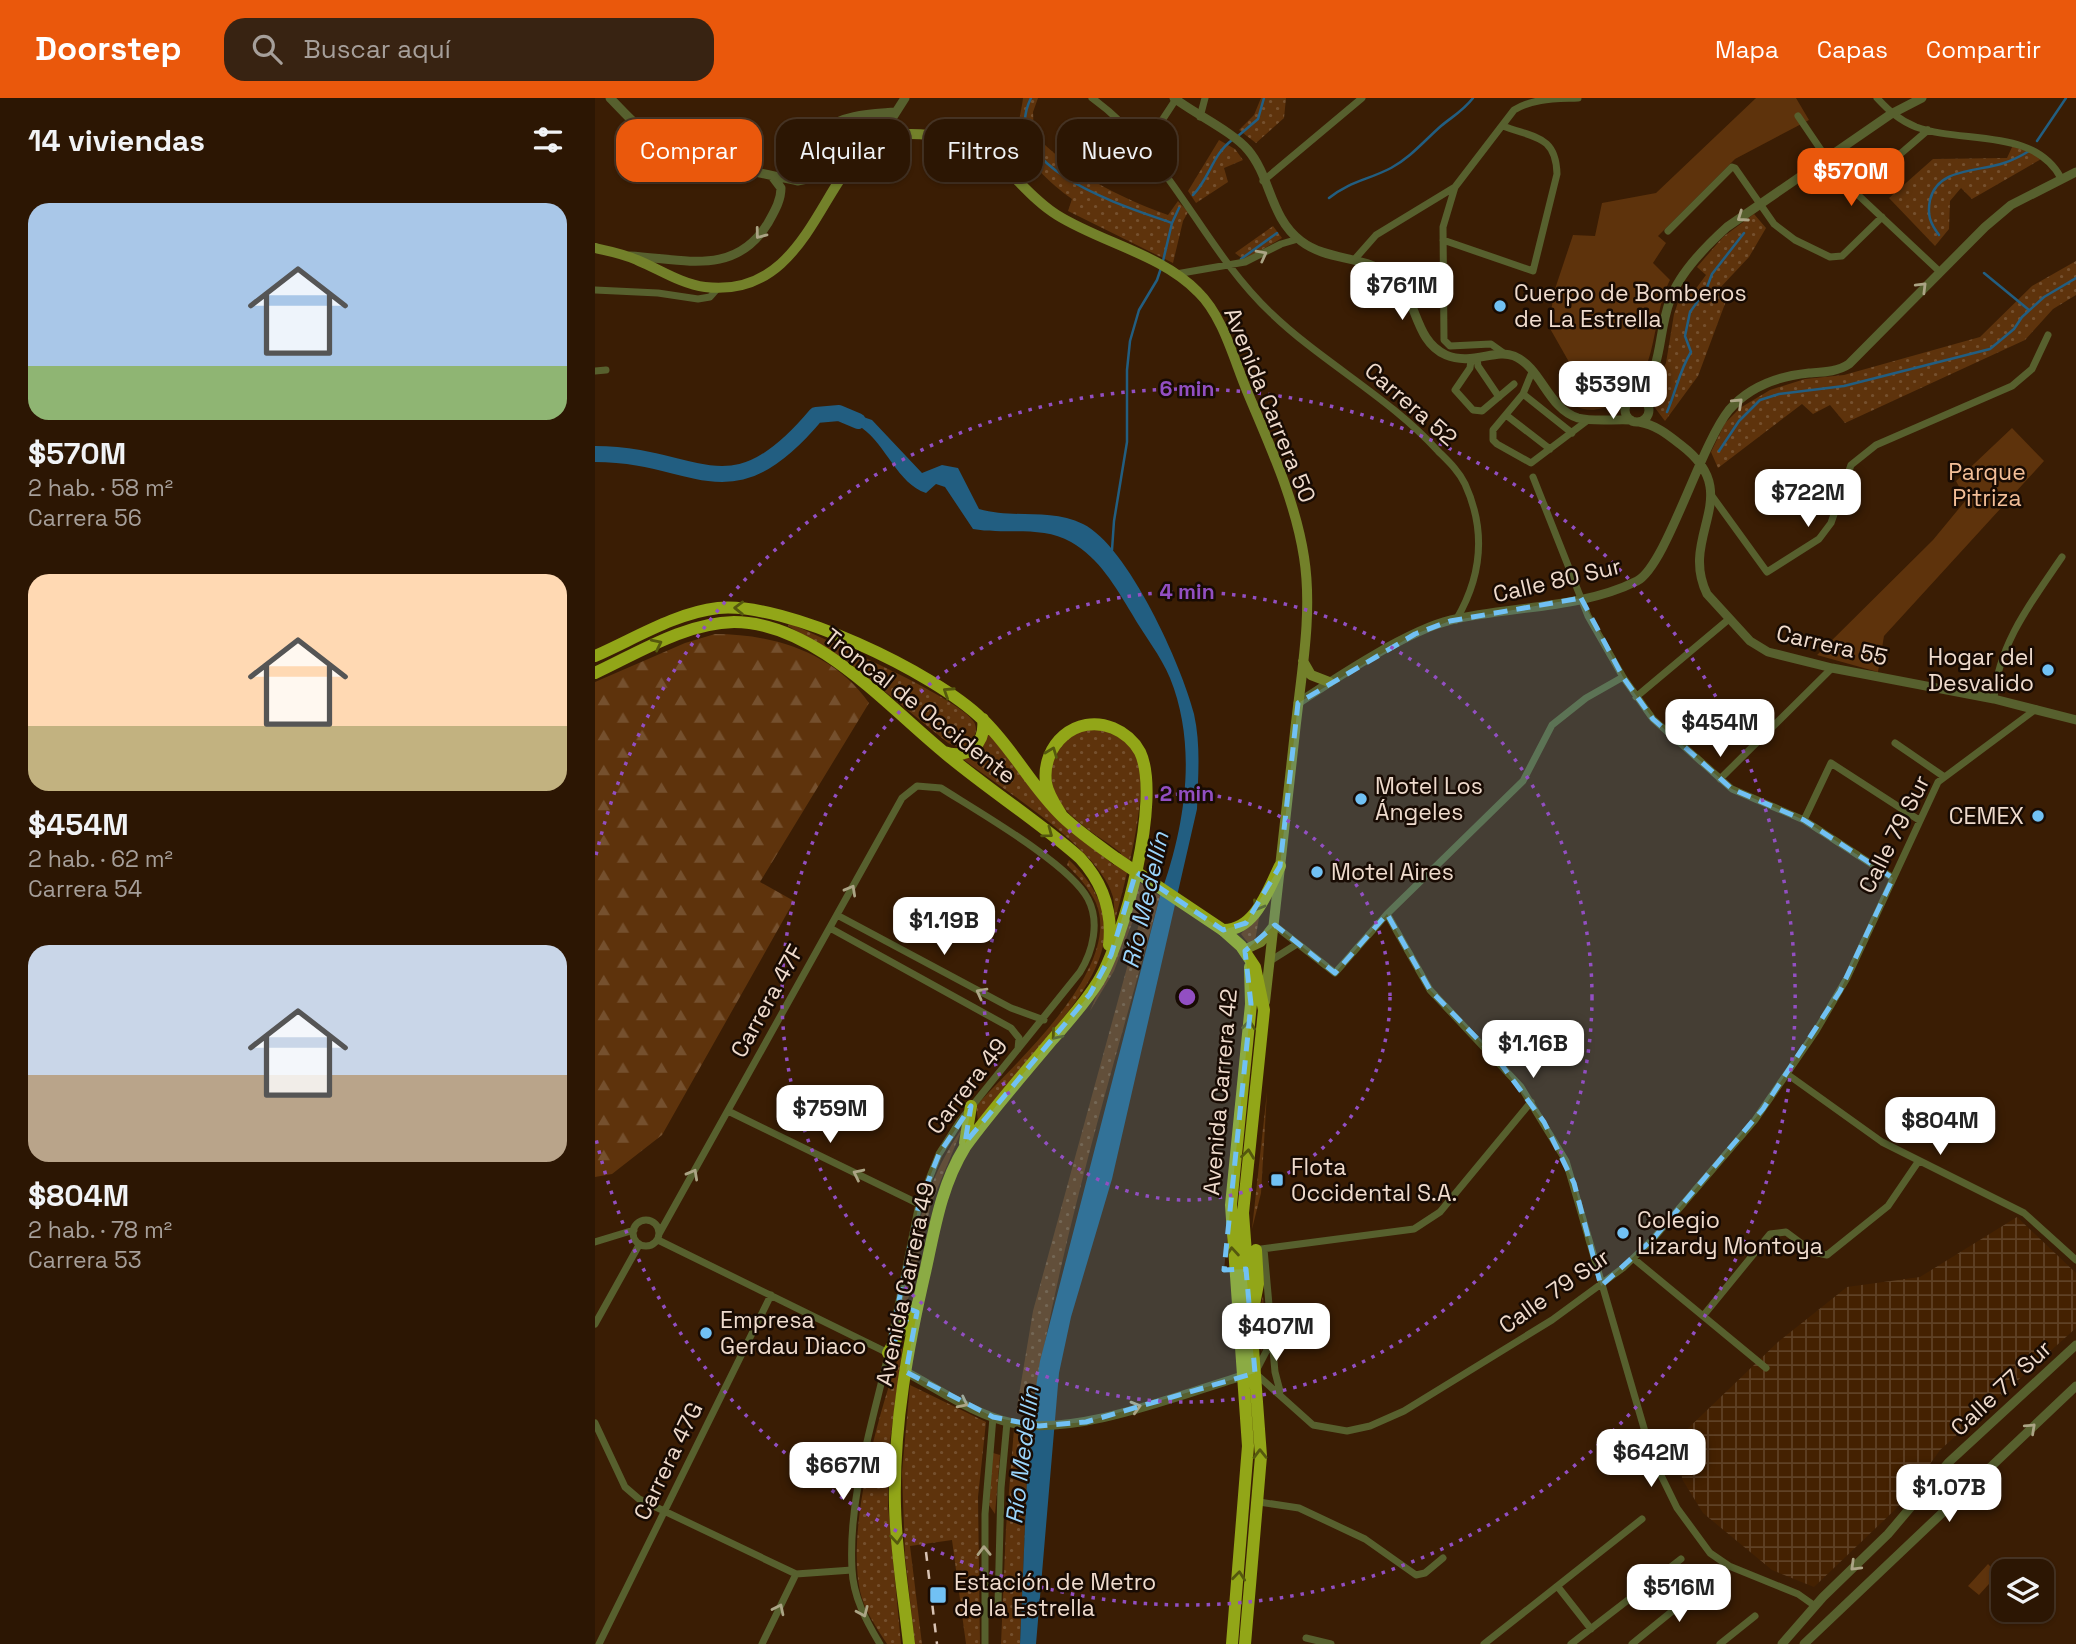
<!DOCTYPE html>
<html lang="es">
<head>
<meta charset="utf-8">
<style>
  :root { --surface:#2c1603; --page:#382312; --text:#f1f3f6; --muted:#a69f9a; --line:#483525; --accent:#ea580c }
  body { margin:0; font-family:"Space Grotesk",sans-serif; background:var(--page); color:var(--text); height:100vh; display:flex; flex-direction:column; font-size:26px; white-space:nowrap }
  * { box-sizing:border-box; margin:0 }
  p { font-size:23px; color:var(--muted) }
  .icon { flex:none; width:38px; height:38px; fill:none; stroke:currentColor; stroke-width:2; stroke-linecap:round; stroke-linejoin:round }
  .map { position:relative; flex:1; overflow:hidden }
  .details { display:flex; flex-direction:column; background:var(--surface); width:595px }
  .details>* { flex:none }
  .hud { position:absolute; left:21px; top:21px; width:665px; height:63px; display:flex; gap:14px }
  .tools { position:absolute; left:1396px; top:1461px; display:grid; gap:14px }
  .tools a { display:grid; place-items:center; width:63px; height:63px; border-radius:14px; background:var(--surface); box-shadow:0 2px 5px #0004,0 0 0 2px var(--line); font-size:35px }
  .price { position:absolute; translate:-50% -60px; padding:0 16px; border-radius:14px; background:#fff; color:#222; font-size:23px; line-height:46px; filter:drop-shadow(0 2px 4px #0008) }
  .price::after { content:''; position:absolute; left:50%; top:42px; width:21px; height:16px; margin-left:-10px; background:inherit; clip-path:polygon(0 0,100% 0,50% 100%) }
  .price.on { background:var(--accent); color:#fff }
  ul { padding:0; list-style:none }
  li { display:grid; align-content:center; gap:14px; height:371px; padding:0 28px }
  li span { display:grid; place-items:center; height:217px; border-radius:21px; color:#555 }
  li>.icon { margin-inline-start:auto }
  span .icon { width:126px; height:126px; fill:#fffc; stroke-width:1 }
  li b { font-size:30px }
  h2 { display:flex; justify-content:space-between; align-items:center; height:84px; padding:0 28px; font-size:30px }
  .pill { padding:0 24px; border-radius:21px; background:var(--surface); box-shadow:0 2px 5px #0004,0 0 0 2px var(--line); font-size:24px; line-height:63px }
  .pill.on { background:var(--accent); color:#fff }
  header { display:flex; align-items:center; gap:42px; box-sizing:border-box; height:98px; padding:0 35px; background:var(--accent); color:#fff }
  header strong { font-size:33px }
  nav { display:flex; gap:38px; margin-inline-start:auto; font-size:24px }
  .search { width:490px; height:63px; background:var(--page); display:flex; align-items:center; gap:18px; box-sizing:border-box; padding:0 24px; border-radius:21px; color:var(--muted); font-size:26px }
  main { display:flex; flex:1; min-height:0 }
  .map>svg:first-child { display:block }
</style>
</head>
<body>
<header>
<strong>Doorstep</strong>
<div class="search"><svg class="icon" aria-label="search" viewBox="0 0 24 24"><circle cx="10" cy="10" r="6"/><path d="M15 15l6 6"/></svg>Buscar aquí</div>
<nav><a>Mapa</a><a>Capas</a><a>Compartir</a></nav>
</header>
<main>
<section class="details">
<h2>14 viviendas<svg class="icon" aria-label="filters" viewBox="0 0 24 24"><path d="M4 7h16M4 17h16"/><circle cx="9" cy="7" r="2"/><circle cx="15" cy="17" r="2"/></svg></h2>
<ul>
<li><span style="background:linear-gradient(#a9c7e8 75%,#8fb573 0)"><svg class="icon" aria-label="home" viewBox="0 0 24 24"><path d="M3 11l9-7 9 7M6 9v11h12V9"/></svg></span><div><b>$570M</b><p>2 hab. · 58 m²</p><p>Carrera 56</p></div></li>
<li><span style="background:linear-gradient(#ffd9b3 70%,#c2b280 0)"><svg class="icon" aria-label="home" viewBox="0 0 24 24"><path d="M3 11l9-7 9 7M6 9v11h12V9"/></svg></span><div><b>$454M</b><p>2 hab. · 62 m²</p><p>Carrera 54</p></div></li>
<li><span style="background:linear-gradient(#c9d6e8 60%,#b9a48a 0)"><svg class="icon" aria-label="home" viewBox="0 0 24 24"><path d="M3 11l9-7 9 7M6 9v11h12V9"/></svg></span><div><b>$804M</b><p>2 hab. · 78 m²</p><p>Carrera 53</p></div></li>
</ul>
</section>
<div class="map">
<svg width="1481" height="1546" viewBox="0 0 1481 1546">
  <defs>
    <pattern id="industrial-grid" width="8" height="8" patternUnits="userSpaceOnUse" patternTransform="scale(1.75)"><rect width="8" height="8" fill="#442101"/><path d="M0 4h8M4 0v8" fill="none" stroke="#5f4125"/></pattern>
    <pattern id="grass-dots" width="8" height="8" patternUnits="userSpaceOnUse" patternTransform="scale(1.75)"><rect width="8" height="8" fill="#5e330c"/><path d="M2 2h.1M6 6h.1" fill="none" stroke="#75502e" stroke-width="1.8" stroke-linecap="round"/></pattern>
    <pattern id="forest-firs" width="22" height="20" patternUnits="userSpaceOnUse" patternTransform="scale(1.75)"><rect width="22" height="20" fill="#5e330c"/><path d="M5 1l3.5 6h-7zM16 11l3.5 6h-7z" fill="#75502e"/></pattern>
  </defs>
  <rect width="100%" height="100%" fill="#3a1d04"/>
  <path fill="url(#industrial-grid)" d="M1422,1119L1481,1175V1230L1345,1352L1308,1404L1219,1489L1177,1472L1108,1415L1087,1381L1084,1339L1183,1244L1252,1189L1325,1179Z"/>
  <path fill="url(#grass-dots)" d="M428,0H443L438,14L439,36C476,75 523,99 573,117L583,103L593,114L588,123L578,165L473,113L477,101C456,86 427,61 424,33C423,23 427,10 428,0Z
    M666,0H691L689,20L661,45L644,32L659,17Z
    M624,42L640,51L648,62L629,70L633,84L601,105L593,93Z
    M1418,47L1448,60L1377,101L1366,90L1355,103L1354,131L1340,148L1294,100L1338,61L1412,60Z
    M1159,116L1171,130L1154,159L1123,192L1131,203L1103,278L1070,323L1054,302L1071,265L1079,216L1088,190L1097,196L1111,177L1102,169L1128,139Z
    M678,128L687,140L649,162L640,155Z
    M1481,163V197L1458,211L1430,242L1250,325L1235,307L1218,316L1207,306L1123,370L1116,354L1130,325L1145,310L1175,292L1210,281L1249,277L1385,239L1437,188Z
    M194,525C227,540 365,600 379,624C385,635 376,645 367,651L353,645L255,565L193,528Z
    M504,631C519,636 536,643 542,660C555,699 529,786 519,827C519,818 520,808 518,799C506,751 408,692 368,661L380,658L394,634L465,724L519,767L526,755C508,741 485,728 470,711C450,689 451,653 478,636C484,632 497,632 504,631Z
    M474,762C543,827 499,883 451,941C428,968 405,996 383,1023L381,1008C420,965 528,870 501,805C494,790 484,779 472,767Z
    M542,783L565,798C519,968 464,1144 437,1318L421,1315L438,1213L545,822L539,820L519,873L495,913L516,863Z
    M665,814L660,843L654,846L646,836Z
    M672,994L666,1095L657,1131Z
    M368,1029L336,1106L315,1196L304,1222C318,1150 325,1090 368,1029Z
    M668,1198L671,1240L666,1254L663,1218Z
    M308,1246L293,1358V1408L306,1546H292C282,1530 269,1512 265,1493C251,1427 285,1310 308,1246Z
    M315,1287L391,1324L383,1399L385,1546H371L357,1442L315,1448L327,1546H320L310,1458L307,1374Z
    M419,1331L434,1334L425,1546H406L411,1430Z
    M398,1355L405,1357L400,1416L394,1407Z"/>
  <path fill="url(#forest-firs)" d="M120,536C179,536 239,555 274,605L165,784L199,803L67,1037L17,1076L0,1079V584L90,545Z"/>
  <path fill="#5e330c" d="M1161,0H1201L1214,22L1140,61L1063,138L1071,145L1058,165L1075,182C1053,224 1067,294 1008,310C990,315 978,309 965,296L994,273L974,264L953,227L961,188L978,137L1000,138L1007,105L1061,95Z
    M1417,330L1449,363L1289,538L1283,574L1222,557L1338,442L1371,402L1361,383Z
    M1393,1466L1403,1476L1384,1497L1373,1488Z
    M1087,1474L1095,1485L1071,1503L1063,1492Z"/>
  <path fill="#225e81" d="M245,311L277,322L327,375L347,367L363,370L384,411C418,421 455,410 488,426C533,448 587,568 599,616C606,647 603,679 602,711L517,1081L476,1219L464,1275L441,1546H425L434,1334L445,1263L565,798C590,730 603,649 575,580C566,558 549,537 537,516C520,488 505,461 476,444C446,427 410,437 378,431L350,389L341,386L331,395C303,386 291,347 267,330C261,325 248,324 241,321Z"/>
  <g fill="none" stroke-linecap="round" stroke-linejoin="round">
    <path stroke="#225e81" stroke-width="2.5" d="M436,0C401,70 529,108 577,125
      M643,38L663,21L669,0
      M1442,43L1471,0
      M598,97C615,80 617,57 637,42
      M734,100C755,83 773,82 796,70C816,59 829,43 846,28C858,18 868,13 878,0
      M1344,137C1335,125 1332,117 1335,102C1343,69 1384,74 1409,65C1418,62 1426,58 1434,53
      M646,161L682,135
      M568,163L577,125L584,110
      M1389,175L1434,212
      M1072,314C1081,293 1085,271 1096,254L1090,238L1095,214L1111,192L1117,176L1149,135
      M1124,353L1144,323L1165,302L1184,296L1249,288L1395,251L1419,231L1427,219L1449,199L1481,180
      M517,452L519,423L532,344V272L535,243L544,212L562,182L566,170"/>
    <path stroke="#225e81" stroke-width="16" d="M0,356C104,356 134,421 221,317L244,315L263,323"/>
    <path stroke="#57602e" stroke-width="7" d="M497,0C574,55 608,151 676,215C728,265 794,299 843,353C853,363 864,373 870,386C891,432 887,478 861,522
      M1282,0C1294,13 1304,22 1321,29C1367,46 1439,29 1466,80
      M1203,18L1245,80L1344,173
      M605,19L610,0
      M562,30L581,1
      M668,83L767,0
      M860,89L848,129L849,242L855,248L896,246L910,256
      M1260,95L1333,32
      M1073,133L1137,69L1140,70L1179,126L1200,142L1235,159L1247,158L1287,119
      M848,142L938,173L962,76C961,37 939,40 908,28
      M759,162L781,137L860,89L919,12C939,0 960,1 983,0
      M581,176L650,164L686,146L703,141
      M0,192L63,195L103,201L115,199L123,190
      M882,261L883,268L904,299
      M876,262L875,270L860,292L878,312L887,313L919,286
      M0,273L11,272
      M937,274L928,296L898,332V342L902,346L936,365L993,322
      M928,296L977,335
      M911,317L955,351
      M938,379L993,518L1028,579L1058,621L1137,691L1209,722L1298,780
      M1117,398L1172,474L1224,441L1236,425L1256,367L1281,347L1417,288L1437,271L1453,237
      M1041,599L1134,521
      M1399,601C1403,546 1437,503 1467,459
      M1300,645L1348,678
      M1125,681L1237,570
      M1209,722L1236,665L1324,722
      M792,816L835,892L926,989L971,1063L1058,1361L1082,1410L1115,1455L1134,1468L1203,1496L1220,1508
      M242,817L416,910L449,922
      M679,827L740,875L792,816L928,683L957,627L991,600L1028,579
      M235,830L416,930L424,940L423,951
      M675,863L702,846
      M1192,976L1287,1044L1429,1115L1481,1162
      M133,1013L324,1106
      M38 1135a13 13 0 1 1 26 0a13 13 0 1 1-26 0Z
      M64,1136L307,700L322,688L346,690C382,713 475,766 493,801C505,824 498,853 485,874L365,1023L344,1056L324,1106L296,1242
      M63,1142L293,1255
      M0,1144L39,1132
      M669,1151L680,1274L685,1293
      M659,1152L819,1131L845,1114L936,1004
      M1039,1161L1171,1270
      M1108,1218L1175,1136L1191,1134L1218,1154L1232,1157L1293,1108L1323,1064
      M0,1226L44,1147
      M677,1242L660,1275L718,1327L752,1333L775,1328L809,1313L957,1222L1028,1170L1058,1141L1160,1022L1221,933L1252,880L1343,684L1441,611
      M0,1325L30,1389L44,1401L201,1476L257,1472
      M664,1404L704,1410L770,1441L821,1477L830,1475L848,1460
      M963,1489L996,1531
      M390,1513H397L403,1506L406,1390L412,1324
      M711,1540L736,1546
      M4,1546L176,1197
      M167,1546L201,1476
      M285,1546C271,1523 258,1498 257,1471C253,1399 278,1323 294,1253
      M390,1546V1416L398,1319
      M889,1546L1047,1421
      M976,1546L1086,1461
      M1037,1546L1113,1484
      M1125,1546L1160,1518"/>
    <path stroke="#57602e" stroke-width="9" d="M15,0C29,14 42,30 59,40C100,64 157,73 203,83C234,81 214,45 231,31C249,16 279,16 300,14
      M579,0C600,16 638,34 653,52C676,79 675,120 706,143C733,164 773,157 799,180C823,201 819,243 851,257C877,268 901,250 919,258C947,270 952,310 983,320C999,324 1019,321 1036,322
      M290,38L296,22L310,0
      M35,158C89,161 140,179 173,125C179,114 186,103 186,90L177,78
      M1045,300C1069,262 1062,239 1075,202C1084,175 1111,148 1132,129L1296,16L1327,0
      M1030 312a12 12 0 1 1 24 0a12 12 0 1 1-24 0Z
      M1044,324C1061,327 1072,336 1086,347C1152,397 1083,437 1112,496L1155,543L1173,554L1237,570L1399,601L1481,622
      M703,605C741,580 813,532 856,522C916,508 986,511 1042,483C1071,468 1105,348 1134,312C1154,289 1184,278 1214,275C1228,274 1242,274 1254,266L1390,129L1416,107L1481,74
      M311,1274C345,1292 380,1317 417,1325C482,1339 586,1296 651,1277
      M1187,1546L1228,1499L1293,1436L1354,1364L1481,1247
      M1209,1546L1481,1288"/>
    <path stroke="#73812a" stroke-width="10" d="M0,150C14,153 29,156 42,162C64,171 86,186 110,189C224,203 228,46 298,37C331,33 377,41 402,63C423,81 439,103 462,117C507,145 566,156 603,194C628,218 639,262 652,293C674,346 700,401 709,459C718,516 706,577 700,634C690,724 680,814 670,904
      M708,563L716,577L734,584
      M649,852L666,844L677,830"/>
    <path stroke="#92a618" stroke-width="12" d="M0,558C39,541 80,515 123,510C190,503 339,574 387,621C418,650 437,690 468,719C485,735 504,748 522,761
      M0,575C43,555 90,525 139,524C220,524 292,608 351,656C394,692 443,723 485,760C508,785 518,813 514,847
      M349,654C373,662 391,646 388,621
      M628,832L646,848L660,869L669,912L648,1115L666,1358L650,1546
      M628,832C660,833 673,792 685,768
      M370,1045L376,1008
      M659,1207L663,1186L661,1152
      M293,1255L319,1209
      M314,1546C309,1500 301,1454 300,1408C298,1329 313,1247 331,1170C340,1128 347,1086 370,1049C397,1012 427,978 457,942C473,924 490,905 503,884C529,842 567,700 545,654C539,643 530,635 518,630C481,615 446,647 451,685C453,697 461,708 467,718
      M637,1546L653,1348L636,1107L656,906L655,869"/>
    <path stroke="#d8c3b4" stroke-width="2.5" stroke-dasharray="9 9" stroke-linecap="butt" d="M331,1454L342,1546"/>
    <path stroke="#92a618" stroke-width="12" d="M522,761L628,832"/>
  </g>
  <defs><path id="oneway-chevron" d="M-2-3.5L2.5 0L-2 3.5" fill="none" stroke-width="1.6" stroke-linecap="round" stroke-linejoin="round" transform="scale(1.75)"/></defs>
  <g stroke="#aba485">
    <use href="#oneway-chevron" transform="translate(1147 119) rotate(145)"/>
    <use href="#oneway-chevron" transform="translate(165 136) rotate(127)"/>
    <use href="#oneway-chevron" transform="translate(667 157) rotate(-28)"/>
    <use href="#oneway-chevron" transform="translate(1327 189) rotate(-45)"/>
    <use href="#oneway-chevron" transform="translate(1143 305) rotate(-43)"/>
    <use href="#oneway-chevron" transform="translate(256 792) rotate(-61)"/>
    <use href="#oneway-chevron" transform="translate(386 895) rotate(-152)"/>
    <use href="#oneway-chevron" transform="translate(98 1076) rotate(-61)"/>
    <use href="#oneway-chevron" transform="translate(263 1076) rotate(-154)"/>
    <use href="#oneway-chevron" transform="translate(368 1305) rotate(27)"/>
    <use href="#oneway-chevron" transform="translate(541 1309) rotate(-16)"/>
    <use href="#oneway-chevron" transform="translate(1436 1330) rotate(-43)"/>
    <use href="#oneway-chevron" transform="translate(389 1453) rotate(-91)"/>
    <use href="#oneway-chevron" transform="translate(1260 1468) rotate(136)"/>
    <use href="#oneway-chevron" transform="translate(184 1511) rotate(-64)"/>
    <use href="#oneway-chevron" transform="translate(268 1514) rotate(66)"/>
  </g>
  <g stroke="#55580e">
    <use href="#oneway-chevron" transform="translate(144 510) rotate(-179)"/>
    <use href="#oneway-chevron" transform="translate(62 546) rotate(-26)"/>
    <use href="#oneway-chevron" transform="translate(353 594) rotate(-147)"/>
    <use href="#oneway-chevron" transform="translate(457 654) rotate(-69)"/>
    <use href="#oneway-chevron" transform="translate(453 735) rotate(37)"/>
    <use href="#oneway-chevron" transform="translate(663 808) rotate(120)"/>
    <use href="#oneway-chevron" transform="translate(654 927) rotate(-84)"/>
    <use href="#oneway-chevron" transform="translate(461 937) rotate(130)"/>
    <use href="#oneway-chevron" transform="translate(653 1056) rotate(-83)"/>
    <use href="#oneway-chevron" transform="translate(637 1154) rotate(-95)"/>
    <use href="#oneway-chevron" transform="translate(665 1356) rotate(-91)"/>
    <use href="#oneway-chevron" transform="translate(302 1441) rotate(85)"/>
    <use href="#oneway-chevron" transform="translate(644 1478) rotate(-84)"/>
  </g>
  <path fill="#71c1f4" fill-opacity="0.2" stroke="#71c1f4" stroke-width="5" stroke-dasharray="14 9" stroke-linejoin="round" d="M986,500L1028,579L1058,621L1137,691L1209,722L1298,780L1245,893L1168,1011L1058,1141L1006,1188L979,1085L949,1024L903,962L835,892L792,816L740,875L680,827L650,853L656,906L629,1172L651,1171L660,1275L491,1324L444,1328L398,1319L311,1274L322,1214L317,1212L293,1255L324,1106L344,1056L376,1008L370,1045L495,896L516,857L541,774L628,832L651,825L685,768L703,605L820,536L855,523Z"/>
  <g fill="none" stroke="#924fc2" stroke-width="3.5" stroke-dasharray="3.5 7">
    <circle cx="592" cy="899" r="203"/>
    <circle cx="592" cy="899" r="405"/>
    <path d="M1 757A608 608 0 1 1 1 1041"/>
  </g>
  <g fill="#71c1f4" stroke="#180b03" stroke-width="2.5">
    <circle cx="905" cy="208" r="7"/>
    <circle cx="1453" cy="572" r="7"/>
    <circle cx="766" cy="701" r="7"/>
    <circle cx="1443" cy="718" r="7"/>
    <circle cx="722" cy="774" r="7"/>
    <rect x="675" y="1075" width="14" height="14" rx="3.5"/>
    <circle cx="1028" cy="1135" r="7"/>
    <circle cx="111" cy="1235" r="7"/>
    <rect x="334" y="1488" width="18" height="18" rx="3.5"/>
  </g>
  <g text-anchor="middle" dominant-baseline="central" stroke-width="5" stroke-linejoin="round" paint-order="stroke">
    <g font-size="23" fill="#efdbcd" stroke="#180b03" text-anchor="start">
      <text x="919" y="195">Cuerpo de Bomberos<tspan x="919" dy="26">de La Estrella</tspan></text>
      <text x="1439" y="559" text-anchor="end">Hogar del<tspan x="1439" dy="26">Desvalido</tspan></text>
      <text x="780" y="688">Motel Los<tspan x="780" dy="26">Ángeles</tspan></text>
      <text x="1429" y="718" text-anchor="end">CEMEX</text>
      <text x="736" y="774">Motel Aires</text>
      <text x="696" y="1069">Flota<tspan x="696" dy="26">Occidental S.A.</tspan></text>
      <text x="1042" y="1122">Colegio<tspan x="1042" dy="26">Lizardy Montoya</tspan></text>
      <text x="125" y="1222">Empresa<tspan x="125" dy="26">Gerdau Diaco</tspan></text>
      <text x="359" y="1484">Estación de Metro<tspan x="359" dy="26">de la Estrella</tspan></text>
    </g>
    <g font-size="23" fill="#efdbcd" stroke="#180b03">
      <text transform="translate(816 306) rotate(41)">Carrera 52</text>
      <text transform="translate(675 307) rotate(68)">Avenida Carrera 50</text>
      <text transform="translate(962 482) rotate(-13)">Calle 80 Sur</text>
      <text transform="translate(1237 547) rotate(13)">Carrera 55</text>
      <text transform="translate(325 608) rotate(38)">Troncal de Occidente</text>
      <text transform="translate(1299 736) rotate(-63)">Calle 79 Sur</text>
      <text transform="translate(172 903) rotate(-61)">Carrera 47F</text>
      <text transform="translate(372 988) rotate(-52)">Carrera 49</text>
      <text transform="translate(625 994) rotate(-85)">Avenida Carrera 42</text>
      <text transform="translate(310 1186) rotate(-78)">Avenida Carrera 49</text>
      <text transform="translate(959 1193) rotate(-35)">Calle 79 Sur</text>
      <text transform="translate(1406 1290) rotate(-43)">Calle 77 Sur</text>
      <text transform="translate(73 1363) rotate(-64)">Carrera 47G</text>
    </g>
    <g font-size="23" fill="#f3be97" stroke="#180b03">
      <text x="1392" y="374">Parque<tspan x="1392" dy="26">Pitriza</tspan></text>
    </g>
    <g font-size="24" font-style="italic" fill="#9bd5fc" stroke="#180b03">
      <text transform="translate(550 802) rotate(-77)">Río Medellín</text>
      <text transform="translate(427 1357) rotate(-83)">Río Medellín</text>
    </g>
  </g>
  <circle cx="592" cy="899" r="10" fill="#924fc2" stroke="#180b03" stroke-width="3.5"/>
  <g font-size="21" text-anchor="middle" font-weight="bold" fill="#924fc2" stroke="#180b03" stroke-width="5" stroke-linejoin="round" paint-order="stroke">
    <text x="592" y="298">6 min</text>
    <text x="592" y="501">4 min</text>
    <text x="592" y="703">2 min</text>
  </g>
</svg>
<div class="tools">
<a><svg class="icon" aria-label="layers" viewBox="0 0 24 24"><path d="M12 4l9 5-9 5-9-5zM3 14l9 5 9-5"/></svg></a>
</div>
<b class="price on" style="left:1256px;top:110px">$570M</b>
<b class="price" style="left:807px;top:224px">$761M</b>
<b class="price" style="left:1018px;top:323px">$539M</b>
<b class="price" style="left:1213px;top:431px">$722M</b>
<b class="price" style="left:1125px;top:661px">$454M</b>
<b class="price" style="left:349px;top:859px">$1.19B</b>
<b class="price" style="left:938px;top:982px">$1.16B</b>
<b class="price" style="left:235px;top:1047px">$759M</b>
<b class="price" style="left:1345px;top:1059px">$804M</b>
<b class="price" style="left:681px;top:1265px">$407M</b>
<b class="price" style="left:1056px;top:1391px">$642M</b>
<b class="price" style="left:248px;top:1404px">$667M</b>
<b class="price" style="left:1354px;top:1426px">$1.07B</b>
<b class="price" style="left:1084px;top:1526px">$516M</b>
<div class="hud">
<a class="pill on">Comprar</a>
<a class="pill">Alquilar</a>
<a class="pill">Filtros</a>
<a class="pill">Nuevo</a>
</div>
</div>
</main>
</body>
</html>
